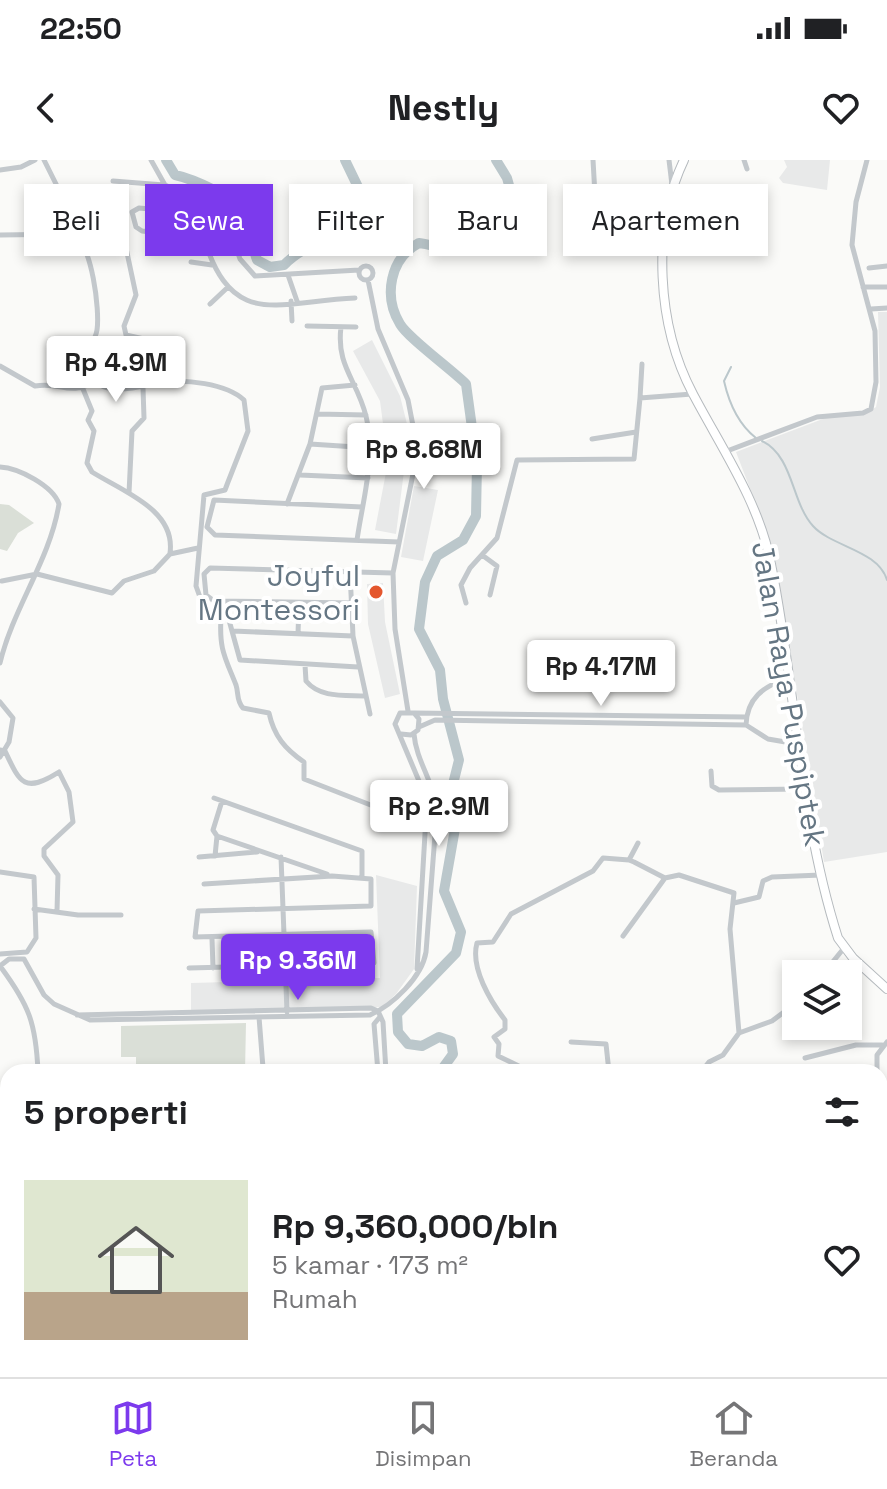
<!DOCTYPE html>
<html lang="id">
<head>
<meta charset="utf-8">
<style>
  :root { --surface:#fff; --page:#f6f6f6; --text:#202124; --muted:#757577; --line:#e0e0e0; --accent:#7c3aed }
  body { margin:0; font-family:"Space Grotesk",sans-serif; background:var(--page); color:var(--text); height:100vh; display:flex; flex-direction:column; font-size:30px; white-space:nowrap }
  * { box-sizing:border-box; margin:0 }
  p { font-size:26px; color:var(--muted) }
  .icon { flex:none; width:44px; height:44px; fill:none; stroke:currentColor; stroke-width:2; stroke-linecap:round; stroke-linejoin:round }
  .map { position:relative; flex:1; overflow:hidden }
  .panel { position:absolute; left:0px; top:904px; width:888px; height:314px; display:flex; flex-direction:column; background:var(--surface); border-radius:24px 24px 0 0; box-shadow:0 4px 12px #0003 }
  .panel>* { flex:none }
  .banner { position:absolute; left:24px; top:24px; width:840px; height:72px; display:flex; gap:16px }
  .tools { position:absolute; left:782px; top:800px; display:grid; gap:16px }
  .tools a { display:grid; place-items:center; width:80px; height:80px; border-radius:0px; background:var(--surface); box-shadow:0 4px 12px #0003; font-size:40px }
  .price { position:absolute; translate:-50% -68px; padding:0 18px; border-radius:8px; background:#fff; color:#222; font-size:26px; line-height:52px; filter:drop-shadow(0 2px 4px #0008) }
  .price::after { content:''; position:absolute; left:50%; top:48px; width:24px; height:18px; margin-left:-12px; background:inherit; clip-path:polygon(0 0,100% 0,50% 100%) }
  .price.current { background:var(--accent); color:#fff }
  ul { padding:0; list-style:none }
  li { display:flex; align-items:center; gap:24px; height:200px; padding:0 24px }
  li+li { border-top:2px solid var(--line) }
  li span { display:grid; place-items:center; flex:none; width:224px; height:160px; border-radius:0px; color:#555 }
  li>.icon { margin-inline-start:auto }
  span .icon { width:96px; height:96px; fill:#fffc; stroke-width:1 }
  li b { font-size:34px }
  h2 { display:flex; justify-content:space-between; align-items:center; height:96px; padding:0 24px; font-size:34px }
  .pill { padding:0 28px; border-radius:0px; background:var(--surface); box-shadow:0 4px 12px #0003; font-size:28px; line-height:72px }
  .pill.current { background:var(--accent); color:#fff }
  .status { display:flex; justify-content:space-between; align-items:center; height:56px; padding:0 40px; background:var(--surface); direction:ltr }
  .status svg { height:22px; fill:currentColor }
  header { display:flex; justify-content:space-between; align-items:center; height:104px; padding:0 24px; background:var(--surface); font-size:36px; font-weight:700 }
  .menu { display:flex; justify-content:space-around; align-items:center; height:112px; border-top:2px solid var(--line); background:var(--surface); font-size:22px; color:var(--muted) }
  .menu a { display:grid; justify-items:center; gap:4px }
  .menu .current { color:var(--accent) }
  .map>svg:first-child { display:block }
</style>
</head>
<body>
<div class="status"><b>22:50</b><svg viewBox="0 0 49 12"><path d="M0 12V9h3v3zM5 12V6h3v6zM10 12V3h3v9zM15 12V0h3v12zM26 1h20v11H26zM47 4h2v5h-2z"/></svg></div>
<header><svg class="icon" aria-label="back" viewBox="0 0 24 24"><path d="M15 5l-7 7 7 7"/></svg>Nestly<svg class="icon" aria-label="heart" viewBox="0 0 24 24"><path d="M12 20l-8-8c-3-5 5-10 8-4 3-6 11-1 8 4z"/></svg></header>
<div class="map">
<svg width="887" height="1217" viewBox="0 0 887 1217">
  <rect width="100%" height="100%" fill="#fafaf8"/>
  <path fill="#e8e9e9" d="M784,0H830L827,30L783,23L779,18L787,7Z
    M878,152H887V692L824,702L774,391L736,292L828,257L867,253L876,247L880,227Z
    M372,180L400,236L409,272L396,374L375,370L388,302L380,241L353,191Z
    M414,326L438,330L423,401L401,397Z
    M383,423L385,462L400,534L385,538L368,464L367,424Z
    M376,715L417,726L414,809L396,834L382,847L191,853V823L380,818Z"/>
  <path fill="#dadfd7" d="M0,344L9,345L34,363L18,373L7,391L0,389Z
    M246,863L245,912H136V897H121V866Z"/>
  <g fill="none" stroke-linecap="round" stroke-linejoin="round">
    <path stroke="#bbc7cb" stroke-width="2" d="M731,207L724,221C729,243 738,264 756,278
      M762,281C794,297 791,342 813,366C832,387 878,390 887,420"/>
    <path stroke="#bbc7cb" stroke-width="10" d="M166,0L175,15C190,18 243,40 248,55C252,65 251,85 257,100L270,107L284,105C299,89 315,86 326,75C334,66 339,60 350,53L358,27L345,0
      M440,912L453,894L451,881L439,877L422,886L408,884L398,872L397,854L456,793L461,772L444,731L456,663L452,628L459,600L443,539L440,510L419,469L425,422L437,396L463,380L476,356L477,304L466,224C451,209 408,178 400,164C383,136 390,98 419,83C430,84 440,89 451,90C480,96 502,65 514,43L507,18L496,0
      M464,1217L465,1210"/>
    <g stroke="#b5babe" stroke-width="10">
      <path id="primary" d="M684,0C651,69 657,166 693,234C722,289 759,342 771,404C796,528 799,656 838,778L853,798L887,829
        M880,1159L887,1131
        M866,1217L867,1210"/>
    </g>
    <path stroke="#c3c8cc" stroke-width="5" d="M44,0L68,48L64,73
      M151,0L165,25L225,56L240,99L255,116L359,110
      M669,0L672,25
      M744,0L747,9
      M0,10L21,7L35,0
      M113,21L164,25
      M225,56L139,48L132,52L136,67L142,71L235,82
      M587,74V43L595,35L593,0
      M0,75L73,74C92,84 100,150 97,170C95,183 84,192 83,206C98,240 133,228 160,223C184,218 227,224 244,240L248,271L228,322L225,330L204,335L196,426L201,440L221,457C219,490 225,497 236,525C239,534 236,540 243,548L269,553C274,576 285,589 304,602V619L427,667
      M204,79C233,171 278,141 355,138
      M81,81L116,82L126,88L136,135L124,166L126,175L144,179
      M191,102L212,105
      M359 113a7 7 0 1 1 14 0a7 7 0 1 1-14 0Z
      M869,108L887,106
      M288,115L297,141
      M368,120L378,169L408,240L415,276L414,309L393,413L395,469L408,551
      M863,127H887
      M291,141L292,161
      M210,144L227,128
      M871,149L887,148
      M307,166L356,167
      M341,167C336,206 357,220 366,256C376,298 363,338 357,380
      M0,206L35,226C61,221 68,237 96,221
      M83,229L92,251L88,260L94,271L87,303L92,312C124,332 176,350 170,393
      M640,238L642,204
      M317,254L366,255
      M592,279L636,272
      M310,284L371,288
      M727,291L817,257L863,253L871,249L876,222L875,171L852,85L856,42L867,0
      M0,307C19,308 53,326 59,344C50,400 13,448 0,503
      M300,315L368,318
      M129,333L132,271L144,258L143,228
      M287,344L310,284L322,228L355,225
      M362,347L214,340L207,367L215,375L399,382
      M482,395L497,406L490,435
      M350,412L353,476L370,554
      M2,421L37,414L112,433L124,421L154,411L170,394L198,388
      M224,442L240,500L358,507
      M352,443L214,441L206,435L204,414L210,408L393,413
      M466,443L461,425L470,408L497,378L517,300L634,299L640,238L692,234
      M233,471L353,476
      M298,474L299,443
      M305,505L306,521C320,538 344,535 365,536
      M787,518C763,527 747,538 746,565L768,579L797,584
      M0,542L13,558L9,582L0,597
      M414,553L746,557
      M419,567L435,560L746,565
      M401,574L411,575L418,570L419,559L414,553H400L395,564L427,640L417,809
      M0,590L5,591C20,623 24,634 59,612L69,632L73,662L44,689V696L58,715L57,751
      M711,611L712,626L719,630L803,629
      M214,638L362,691V718
      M222,641L213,670L217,676L327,714
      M638,683L629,700L634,702L665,718L679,715L734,733L730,769L739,873
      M215,696L217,676
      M199,697L257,692
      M281,697L287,852
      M0,712L34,717L36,778L27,792L0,794
      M734,743L759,737L763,721L772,717L821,715
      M34,749L78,755H121
      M623,776L665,718
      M212,779L213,808
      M0,806L9,799H24L44,835L54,844L90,860L370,855C393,845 422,817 426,792L437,649C434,622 416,601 414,574
      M0,806C29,845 36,863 38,912
      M189,808L374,803L371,772L195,777L198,751L371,746V719L332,716L204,724
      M823,814L844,788
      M378,851L383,862L386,912
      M77,855L371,848L378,851
      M259,857L263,908L270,912
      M571,882L606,884L609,912
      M805,898L856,885H882
      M270,912H359
      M378,912L374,864L379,858
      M531,912L498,896L499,884L494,877L505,869V860C491,842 470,808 477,783L493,782L511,754L593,711L603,698L629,700
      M701,912L709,902L723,895L739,873L772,861L796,843
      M877,912V895L887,882
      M0,950L8,951
      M880,968V978
      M0,1021H8
      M0,1143L8,1141
      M128,1210V1217
      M248,1210L306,1217
      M656,1210L658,1217
      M678,1210L680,1217
      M703,1210L704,1217
      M786,1210L790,1217
      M323,1217L332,1210
      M388,1217L393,1210
      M552,1217V1210
      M618,1217L619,1210
      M732,1217L756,1210"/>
    <use href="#primary" stroke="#fff" stroke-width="8"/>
  </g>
  <circle fill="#e4572e" stroke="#fff" stroke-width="3" cx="376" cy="432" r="8"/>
  <g text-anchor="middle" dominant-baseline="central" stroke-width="8" stroke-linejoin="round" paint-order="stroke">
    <g font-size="30" fill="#657683" stroke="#fff" text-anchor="end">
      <text x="360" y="415">Joyful<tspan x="360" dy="34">Montessori</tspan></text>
    </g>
    <g font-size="30" fill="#657683" stroke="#fff">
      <text transform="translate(789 534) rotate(80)">Jalan Raya Puspiptek</text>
    </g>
  </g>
</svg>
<div class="tools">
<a><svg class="icon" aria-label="layers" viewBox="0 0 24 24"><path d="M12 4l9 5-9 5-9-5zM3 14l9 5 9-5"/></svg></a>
</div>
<b class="price" style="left:116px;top:244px">Rp 4.9M</b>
<b class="price" style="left:424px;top:331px">Rp 8.68M</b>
<b class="price" style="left:601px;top:548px">Rp 4.17M</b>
<b class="price" style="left:439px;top:688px">Rp 2.9M</b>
<b class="price current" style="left:298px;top:842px">Rp 9.36M</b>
<div class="banner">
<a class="pill">Beli</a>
<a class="pill current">Sewa</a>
<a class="pill">Filter</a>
<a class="pill">Baru</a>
<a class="pill">Apartemen</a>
</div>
<section class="panel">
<h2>5 properti<svg class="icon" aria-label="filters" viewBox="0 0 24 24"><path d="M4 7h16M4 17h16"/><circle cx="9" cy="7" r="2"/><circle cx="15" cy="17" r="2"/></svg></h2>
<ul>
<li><span style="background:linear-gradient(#dfe7d0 70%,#b9a48a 0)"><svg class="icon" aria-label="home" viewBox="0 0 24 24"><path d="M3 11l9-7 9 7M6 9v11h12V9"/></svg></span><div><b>Rp 9,360,000/bln</b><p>5 kamar · 173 m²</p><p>Rumah</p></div><svg class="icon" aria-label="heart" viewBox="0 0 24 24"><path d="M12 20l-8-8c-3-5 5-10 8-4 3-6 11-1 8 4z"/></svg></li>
</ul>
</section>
</div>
<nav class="menu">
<a class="current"><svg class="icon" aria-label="map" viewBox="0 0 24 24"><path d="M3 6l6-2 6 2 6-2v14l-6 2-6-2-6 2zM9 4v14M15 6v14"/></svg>Peta</a>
<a><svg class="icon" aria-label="saved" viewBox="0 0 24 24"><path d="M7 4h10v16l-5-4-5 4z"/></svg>Disimpan</a>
<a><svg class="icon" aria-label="home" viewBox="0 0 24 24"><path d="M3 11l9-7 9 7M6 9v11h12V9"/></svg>Beranda</a>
</nav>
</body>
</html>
